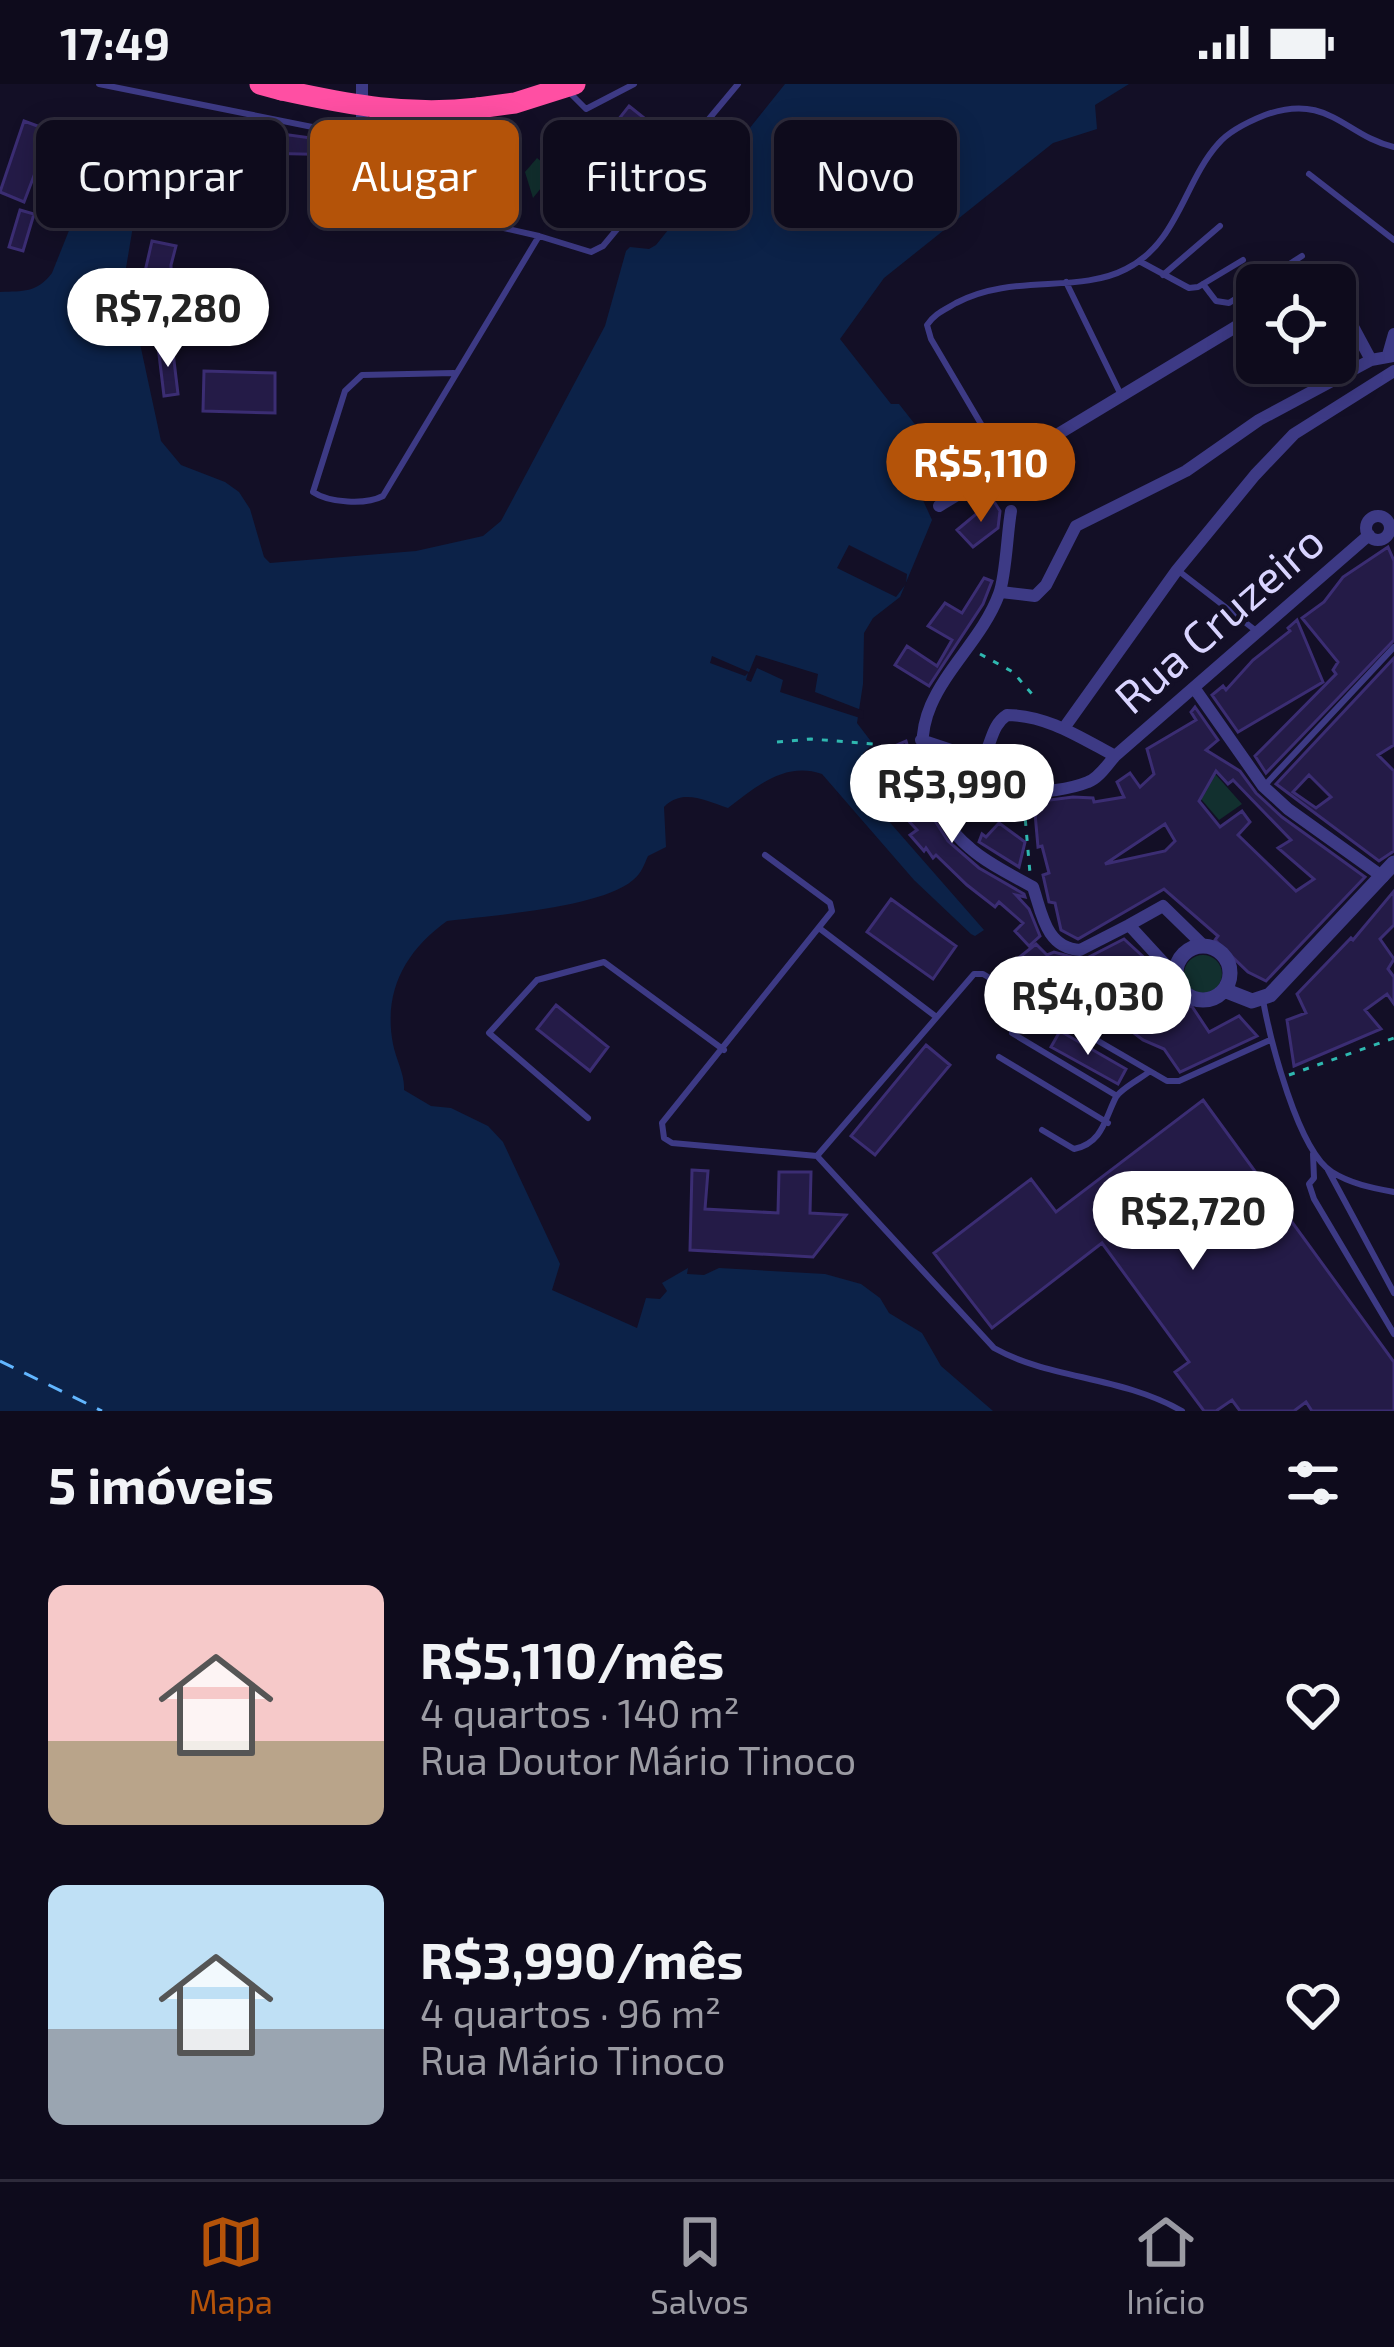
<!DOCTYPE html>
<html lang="pt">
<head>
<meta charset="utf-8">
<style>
  :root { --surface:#0e0b1c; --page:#1c1929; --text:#f1f3f6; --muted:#9b9ba3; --line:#2e2b3b; --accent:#b45309 }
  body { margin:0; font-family:"Exo 2",sans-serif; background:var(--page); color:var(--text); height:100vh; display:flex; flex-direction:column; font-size:45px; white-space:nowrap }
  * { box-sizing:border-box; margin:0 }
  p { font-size:39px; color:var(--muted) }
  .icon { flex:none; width:66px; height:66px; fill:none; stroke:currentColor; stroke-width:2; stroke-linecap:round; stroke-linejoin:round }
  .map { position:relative; height:1327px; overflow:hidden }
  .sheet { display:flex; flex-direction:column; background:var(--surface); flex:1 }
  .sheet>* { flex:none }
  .banner { position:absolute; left:36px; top:36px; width:1323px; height:108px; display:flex; gap:24px }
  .buttons { position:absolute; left:1236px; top:180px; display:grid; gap:24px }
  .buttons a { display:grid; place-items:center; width:120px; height:120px; border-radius:18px; background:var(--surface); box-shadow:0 6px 30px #0003,0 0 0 3px var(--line); font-size:60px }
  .price { position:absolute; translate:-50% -102px; padding:0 27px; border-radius:42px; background:#fff; color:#222; font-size:39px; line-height:78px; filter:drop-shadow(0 3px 6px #0008) }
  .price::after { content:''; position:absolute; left:50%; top:72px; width:36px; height:27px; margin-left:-18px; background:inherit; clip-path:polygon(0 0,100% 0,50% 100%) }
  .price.on { background:var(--accent); color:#fff }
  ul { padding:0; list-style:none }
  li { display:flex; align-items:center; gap:36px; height:300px; padding:0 48px }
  li span { display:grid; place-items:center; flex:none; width:336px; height:240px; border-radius:18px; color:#555 }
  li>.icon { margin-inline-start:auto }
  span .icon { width:144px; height:144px; fill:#fffc; stroke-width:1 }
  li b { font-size:51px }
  h2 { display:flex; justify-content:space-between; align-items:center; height:144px; padding:0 48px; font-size:51px }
  .pill { padding:0 42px; border-radius:18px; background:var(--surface); box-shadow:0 6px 30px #0003,0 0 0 3px var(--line); font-size:42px; line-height:108px }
  .pill.on { background:var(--accent); color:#fff }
  .status { display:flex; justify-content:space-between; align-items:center; height:84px; padding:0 60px; background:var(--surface); direction:ltr }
  .status svg { height:33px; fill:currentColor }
  .tabs { display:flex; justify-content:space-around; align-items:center; height:168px; border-top:3px solid var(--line); background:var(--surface); font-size:33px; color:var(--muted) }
  .tabs a { display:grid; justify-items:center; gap:6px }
  .tabs .on { color:var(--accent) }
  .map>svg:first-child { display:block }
</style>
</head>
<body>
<div class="status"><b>17:49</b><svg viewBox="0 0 49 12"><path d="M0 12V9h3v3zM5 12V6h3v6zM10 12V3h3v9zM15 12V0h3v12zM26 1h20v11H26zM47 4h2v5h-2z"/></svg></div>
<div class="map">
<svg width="1394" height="1327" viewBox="0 0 1394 1327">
  <rect width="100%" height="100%" fill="#130f26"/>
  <path fill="#12302f" d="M537,74L554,88L533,114L525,88Z
    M1208,682L1242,720L1219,736L1190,702Z
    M1184 890a19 19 0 1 1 38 0a19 19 0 1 1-38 0Z"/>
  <path fill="#0c2248" d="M785,0H1129L1095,21L1097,45L1053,59L884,194L840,255L891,320H899L921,348V352L901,368L932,436L900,513L873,534L864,549L863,600L857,639L873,660L863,669L879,726L984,846L975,852L971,850L914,796L822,690C785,677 756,703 728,724C705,717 683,704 664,723L666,763L648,772C644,781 641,790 633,796C601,824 491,831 447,837C405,867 383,908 393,960C396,976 405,990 404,1006L431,1022L451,1024L488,1042L503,1058L560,1180L552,1206L637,1244L646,1214L660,1215L667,1207L662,1199L688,1184L687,1190L704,1191L719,1184L825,1190L861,1200L880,1214L889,1229L922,1249L941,1282L993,1327H0V208C23,207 37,209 52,189L92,89L133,102L138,112L125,190L161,357L181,381L225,398L239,408L250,425L264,473L270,479L416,467L483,452L501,437L605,242L626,167L630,163L649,165L656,161Z"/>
  <path fill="#130f26" d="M902,365L916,400L904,407L887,373Z
    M849,461L907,490L906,500L896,513L837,484Z
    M756,571L818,590L815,608L864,627L863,635L780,608L783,596L757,584L751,598L746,596L748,589L745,592L710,579L712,572L749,588Z"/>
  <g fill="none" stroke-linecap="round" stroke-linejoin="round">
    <path stroke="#62b6ff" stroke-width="3" stroke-dasharray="15 12" stroke-linecap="butt" d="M0,1277L102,1327"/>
  </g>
  <path fill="#241b47" stroke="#3b2d73" stroke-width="3" fill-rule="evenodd" d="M629,22L678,61L614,137L593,121L567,130L545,109L573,79L563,69L576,55L596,64Z
    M24,37L51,47L24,118L0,108Z
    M237,44L348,59L346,71L256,69L245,132L216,128L218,69Z
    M169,48L183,56L180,103L186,106V120L165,119Z
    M382,71L419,75L400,88L381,86Z
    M420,83L511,93L507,128L416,117Z
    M20,126L34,130L23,167L9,163Z
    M152,157L176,162L171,181L172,228L155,229L144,192Z
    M172,260L178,310L164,312L158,262Z
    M204,287L275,289V329L203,327Z
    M993,416L1000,427L998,444L973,463L957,446Z
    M1388,463L1394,477V556L1266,689L1255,672L1336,590L1333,586L1338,578L1302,534L1324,518L1343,493Z
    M984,494L992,497L983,520L929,602L895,581L907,562L937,582L952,556L928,542L945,519L962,529Z
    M1297,536L1323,598L1238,648L1212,611L1223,602L1226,606L1253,576L1290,547L1288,544Z
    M1394,574V661L1378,671L1394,687V767L1379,777L1276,700ZM1309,691L1331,713L1316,724L1293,708Z
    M1195,623L1218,656L1206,666L1240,687L1256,709L1282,733L1365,793L1266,897L1248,888L1215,856L1218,852L1164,805L1078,855L1061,846L1055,819L1049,818L1043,791L1049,789L1042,762L1038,763L1034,718L1073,713L1093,714L1094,718L1124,713L1117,698L1130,689L1140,703L1154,690L1147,665L1196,636L1191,628ZM1216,687L1228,700L1233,696L1291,756L1278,764L1314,795L1296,807L1238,751L1250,738L1242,727L1220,743L1199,717ZM1165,740L1175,757L1165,767L1105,780Z
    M906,657L925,721L948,757L979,784L1024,810L1025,813L1016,811L1029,825L1040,852L1029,862L1015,847L1023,839L999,818L995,823L967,801L936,771L933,774L926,764L924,767L910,751L917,746L905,733L898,734L890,710L896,706L888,695L900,686L890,664Z
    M999,739L1025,758L1019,783L979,758L982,750L986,753Z
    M1394,807V841L1380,855L1394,875L1388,885L1394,893V920L1387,910L1365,926L1381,945L1294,982L1287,936L1306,929L1297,910L1351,854L1353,856Z
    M891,815L956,862L933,895L867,848Z
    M1124,855L1175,902L1172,908L1185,927L1191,921L1209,948L1239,932L1257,952L1180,988L1164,965L1143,956L1122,940L1143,894L1112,877L1092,895L1078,882L1061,907L1045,896L1040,899L1016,876L1036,860L1047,871L1054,868L1083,876Z
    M556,921L608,963L590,987L537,945Z
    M1060,947L1126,985L1118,1000L1051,963Z
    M926,961L950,981L875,1071L851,1052Z
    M1203,1016L1394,1278V1327H1312L1306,1318L1294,1327H1240L1232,1316L1216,1327H1204L1175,1288L1189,1278L1102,1159L992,1244L934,1169L1031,1095L1056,1128Z
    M692,1086L708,1087L705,1125L778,1129L779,1088H811L810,1129L846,1131L813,1173L690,1166Z"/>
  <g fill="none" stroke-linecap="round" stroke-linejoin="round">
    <path stroke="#2fb8b0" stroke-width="3" stroke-dasharray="6 9" stroke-linecap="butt" d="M980,570L1013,588L1032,610L1030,618
      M777,658L811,655L873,660
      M1024,721L1030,789
      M1289,991L1394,954"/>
    <path stroke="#3d3a85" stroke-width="6" d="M99,0L362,53L355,101L362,112L539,152
      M568,7L586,25L634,0
      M1309,90L1394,156
      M1139,177L1189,204L1198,203L1243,176
      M1163,191L1220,142
      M1066,198L1121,311
      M1203,200L1216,217L1229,219L1302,172
      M454,289L362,291L345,307L313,408C329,419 366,421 383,412L539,152L591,168L603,162L738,0
      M1004,379L931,255L927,241C934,230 944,226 956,219C1012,189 1078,210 1126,185C1178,159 1184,98 1218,60C1228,48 1250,37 1265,31C1329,8 1345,52 1394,63
      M1180,488L1255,546
      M1266,700L1394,563
      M765,771L830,819L832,827L662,1039L664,1054L672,1059L817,1072L994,1264C1049,1295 1121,1292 1182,1327
      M819,844L935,932
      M1263,916C1270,955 1298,1067 1332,1088C1351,1100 1373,1104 1394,1108
      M1012,949L1117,1012
      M999,973L1108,1039
      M588,1034L489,949L537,896L604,878L724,966
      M1042,1046L1074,1065C1103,1059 1105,1034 1116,1013C1122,1004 1140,995 1149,988
      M1313,1070L1314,1094L1309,1100L1314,1115L1394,1250
      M817,1072L974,890H983L1167,997H1179L1270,956
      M1328,1086L1394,1209"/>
    <path stroke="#3d3a85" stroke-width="12" d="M362,0V53
      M1303,201L1321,193L1330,201
      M1335,209L1371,276
      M1388,271L1394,250
      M939,422L1257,230
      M1011,427C1007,450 1006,492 999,510C984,551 948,582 931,621C910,669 930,731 970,764C988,780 1012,791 1033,803C1042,830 1046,864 1080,866L1129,841
      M1366 444a12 12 0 1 1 24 0a12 12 0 1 1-24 0Z
      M1001,508L1035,512L1046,501L1076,442L1186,387L1259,336L1371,276L1394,272
      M1195,605L1263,702L1288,725L1383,793
      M1007,631C1047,631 1081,654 1115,672C1107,681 1099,694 1088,698C1056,711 968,720 988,663C993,650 995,639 1007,631Z
      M1064,644L1177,486L1255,391L1294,350L1394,287
      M921,656L984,677
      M1115,672L1369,451
      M1175,891L1129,841L1163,822L1203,861"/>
    <path stroke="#3d3a85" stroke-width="15" d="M1176 889a27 27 0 1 1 54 0a27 27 0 1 1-54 0Z
      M1224,906L1252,917L1270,911L1394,779"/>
    <path stroke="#ff4fa3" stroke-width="21" d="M260,0L282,6
      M478,24L515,19L575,0"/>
    <path stroke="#ff4fa3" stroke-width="21" d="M282,6C350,21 409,32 478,24"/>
  </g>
  <g text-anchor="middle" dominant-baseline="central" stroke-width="9" stroke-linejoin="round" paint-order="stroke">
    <g font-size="45" fill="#d9d4ff" stroke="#130f26">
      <text transform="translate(1218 534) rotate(-41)">Rua Cruzeiro</text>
    </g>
  </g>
</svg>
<div class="buttons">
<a><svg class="icon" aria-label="locate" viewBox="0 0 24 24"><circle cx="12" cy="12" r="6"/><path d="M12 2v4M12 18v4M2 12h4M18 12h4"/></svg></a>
</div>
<b class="price" style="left:168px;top:286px">R$7,280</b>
<b class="price on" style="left:981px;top:441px">R$5,110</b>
<b class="price" style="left:952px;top:762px">R$3,990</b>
<b class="price" style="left:1088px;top:974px">R$4,030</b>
<b class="price" style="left:1193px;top:1189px">R$2,720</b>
<div class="banner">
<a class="pill">Comprar</a>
<a class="pill on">Alugar</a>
<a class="pill">Filtros</a>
<a class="pill">Novo</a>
</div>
</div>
<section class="sheet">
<h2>5 imóveis<svg class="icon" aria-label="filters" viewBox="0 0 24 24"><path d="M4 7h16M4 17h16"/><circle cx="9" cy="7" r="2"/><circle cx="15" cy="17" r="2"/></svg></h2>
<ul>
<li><span style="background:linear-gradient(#f6c9c9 65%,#b9a48a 0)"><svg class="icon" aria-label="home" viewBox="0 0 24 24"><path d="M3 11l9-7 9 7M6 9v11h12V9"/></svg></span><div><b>R$5,110/mês</b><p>4 quartos · 140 m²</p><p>Rua Doutor Mário Tinoco</p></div><svg class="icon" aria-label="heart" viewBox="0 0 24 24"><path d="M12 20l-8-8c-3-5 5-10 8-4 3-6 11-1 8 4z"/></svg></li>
<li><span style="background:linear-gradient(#bfe0f5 60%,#9aa5b1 0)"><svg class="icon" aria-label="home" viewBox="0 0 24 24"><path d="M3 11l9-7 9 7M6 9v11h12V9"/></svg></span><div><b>R$3,990/mês</b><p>4 quartos · 96 m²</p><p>Rua Mário Tinoco</p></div><svg class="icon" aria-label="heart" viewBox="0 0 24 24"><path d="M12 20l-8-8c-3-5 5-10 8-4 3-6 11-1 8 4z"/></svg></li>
</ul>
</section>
<nav class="tabs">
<a class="on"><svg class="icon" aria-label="map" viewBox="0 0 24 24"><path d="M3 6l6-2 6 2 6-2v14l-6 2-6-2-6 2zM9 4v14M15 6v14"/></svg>Mapa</a>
<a><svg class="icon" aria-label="saved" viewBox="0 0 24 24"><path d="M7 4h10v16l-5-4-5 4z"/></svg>Salvos</a>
<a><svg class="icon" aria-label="home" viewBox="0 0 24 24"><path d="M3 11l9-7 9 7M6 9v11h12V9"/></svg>Início</a>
</nav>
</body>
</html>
